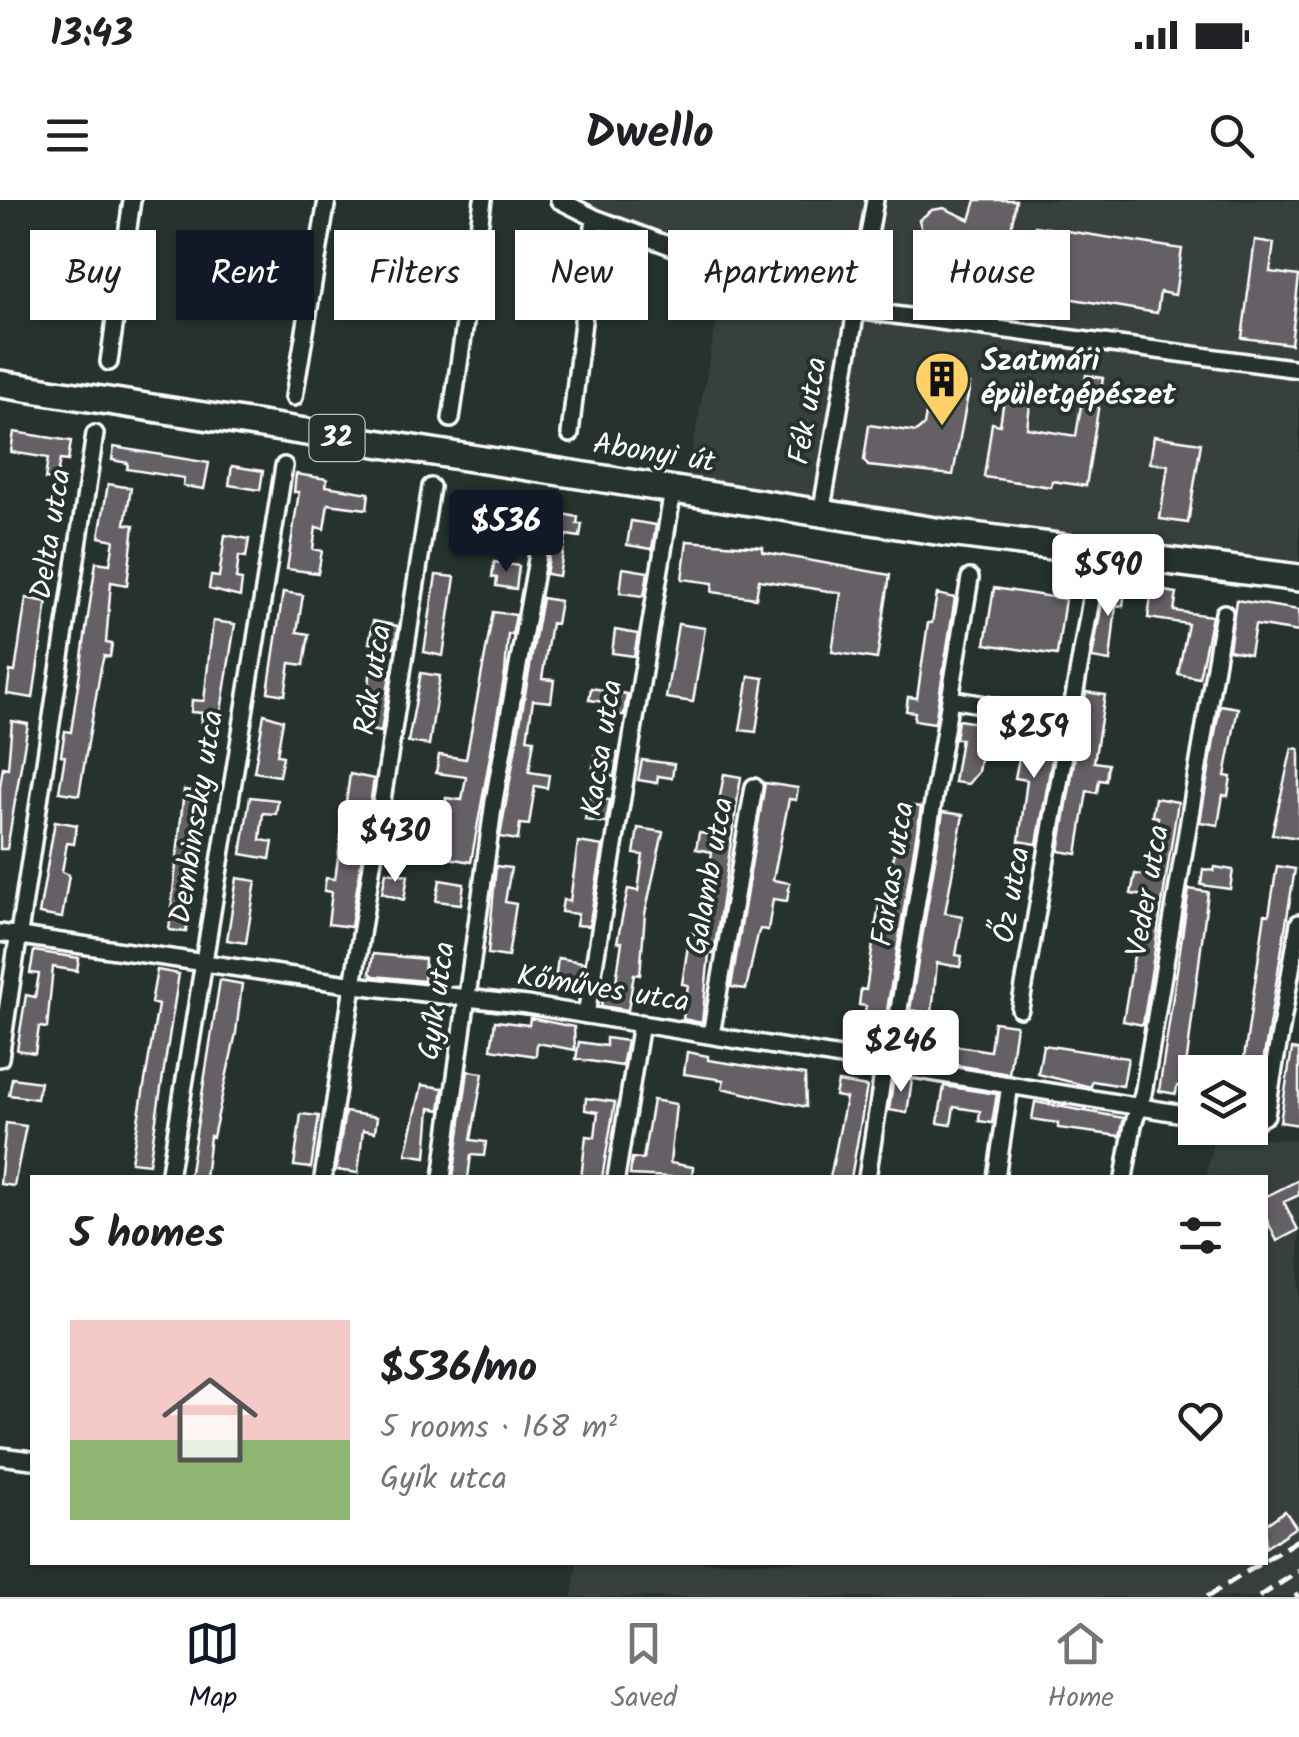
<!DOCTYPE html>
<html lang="en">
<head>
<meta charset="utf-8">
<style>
  :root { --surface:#fff; --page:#f6f6f6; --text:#202124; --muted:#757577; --line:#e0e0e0; --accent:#111827 }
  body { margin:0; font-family:Kalam,sans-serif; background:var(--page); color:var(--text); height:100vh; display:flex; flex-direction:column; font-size:38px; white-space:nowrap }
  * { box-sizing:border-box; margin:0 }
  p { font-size:32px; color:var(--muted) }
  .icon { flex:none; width:55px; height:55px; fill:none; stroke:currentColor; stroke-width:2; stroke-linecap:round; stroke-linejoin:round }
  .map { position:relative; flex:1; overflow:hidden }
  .panel { position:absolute; left:30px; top:975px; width:1238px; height:390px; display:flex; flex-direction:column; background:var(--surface); border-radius:0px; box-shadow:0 2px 8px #0004 }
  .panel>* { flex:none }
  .banner { position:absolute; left:30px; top:30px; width:1240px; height:90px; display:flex; gap:20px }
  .controls { position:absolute; left:1178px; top:855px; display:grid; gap:20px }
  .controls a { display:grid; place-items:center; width:90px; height:90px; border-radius:0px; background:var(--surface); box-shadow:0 2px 8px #0004; font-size:50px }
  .price { position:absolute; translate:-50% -85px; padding:0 22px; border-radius:10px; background:#fff; color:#222; font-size:32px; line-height:65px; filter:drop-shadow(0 2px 5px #0008) }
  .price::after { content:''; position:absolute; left:50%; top:60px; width:30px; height:22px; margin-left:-15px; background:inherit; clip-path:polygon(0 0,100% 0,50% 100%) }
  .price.current { background:var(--accent); color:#fff }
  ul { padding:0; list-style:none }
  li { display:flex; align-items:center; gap:30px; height:250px; padding:0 40px }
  li span { display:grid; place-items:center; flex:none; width:280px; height:200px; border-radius:0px; color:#555 }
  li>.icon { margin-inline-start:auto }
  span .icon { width:120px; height:120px; fill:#fffc; stroke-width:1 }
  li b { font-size:42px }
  h2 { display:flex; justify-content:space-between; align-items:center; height:120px; padding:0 40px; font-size:42px }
  .pill { padding:0 35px; border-radius:0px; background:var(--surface); box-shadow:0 2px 8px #0004; font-size:35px; line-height:90px }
  .pill.current { background:var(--accent); color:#fff }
  .status { display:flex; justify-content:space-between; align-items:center; height:70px; padding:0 50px; background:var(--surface); direction:ltr }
  .status svg { height:28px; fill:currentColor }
  header { display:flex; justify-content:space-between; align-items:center; height:130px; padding:0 40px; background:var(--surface); font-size:45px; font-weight:600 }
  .dock { display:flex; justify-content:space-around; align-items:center; height:140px; border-top:2px solid var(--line); background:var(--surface); font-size:28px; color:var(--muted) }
  .dock a { display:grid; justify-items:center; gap:5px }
  .dock .current { color:var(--accent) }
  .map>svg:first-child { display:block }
</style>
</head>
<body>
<div class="status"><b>13:43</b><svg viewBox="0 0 49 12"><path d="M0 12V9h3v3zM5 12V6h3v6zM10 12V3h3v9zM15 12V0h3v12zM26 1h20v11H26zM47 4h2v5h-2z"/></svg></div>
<header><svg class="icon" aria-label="menu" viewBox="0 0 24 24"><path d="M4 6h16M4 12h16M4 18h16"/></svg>Dwello<svg class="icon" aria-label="search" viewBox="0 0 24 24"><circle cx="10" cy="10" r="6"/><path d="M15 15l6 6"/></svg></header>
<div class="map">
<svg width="1299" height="1397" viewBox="0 0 1299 1397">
  <rect width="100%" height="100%" fill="#26332d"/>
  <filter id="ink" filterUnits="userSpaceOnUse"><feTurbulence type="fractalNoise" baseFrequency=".01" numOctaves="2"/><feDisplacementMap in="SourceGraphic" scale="20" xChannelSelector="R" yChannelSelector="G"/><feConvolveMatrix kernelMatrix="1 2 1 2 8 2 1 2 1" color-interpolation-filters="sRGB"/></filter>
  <g filter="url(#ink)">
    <path fill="#39403e" d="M568,0H1299V377L686,282L726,73Z
      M1214,937L1299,940V1397H572L577,1362H1265V978L1206,977Z"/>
    <path fill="#655e66" stroke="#fff" stroke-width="2.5" d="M976,0H1016L1000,96L916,83L923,34L919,20L932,10L944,8L970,20Z
      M1035,26L1182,49L1175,95L1160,92L1157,113L1055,96L1057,79L1028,74Z
      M1255,40L1274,43L1270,72L1299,76L1291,144L1242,138Z
      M1086,175L1103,178L1086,286L1052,281L1051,287L984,277L992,223L1000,225L1005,193L1031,197L1027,228L1076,236Z
      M932,178L970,184L953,275L868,266L864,260L869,225L916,232L924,225Z
      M14,232L71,241L68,261L60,260L56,280L45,279L48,258L11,252Z
      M1154,236L1201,243L1188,323L1160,319L1168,265L1150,263Z
      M114,247L209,263L204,289L183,286L184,278L127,269L128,263L112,260Z
      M232,266L263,271L260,290L229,285Z
      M296,274L327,279L326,286L369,293L367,309L328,304L324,329L316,327L313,349L322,351L318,373L287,369L299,292H294Z
      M108,284L131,288L125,324L134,325L127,385L111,382L106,443L112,444L110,457L104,456L101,467L79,595L59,592L65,556L61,555L65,531L71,532L96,362L110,364L114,340L99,337Z
      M449,301L531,313L527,334L466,324L463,342L449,340Z
      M557,313L578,317L577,324H582L580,337L566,335L559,376L546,374Z
      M631,321L656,325L652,349L627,345Z
      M225,335L249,339L246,357L239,356L236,379L242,380L240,397L209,389L211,376L219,377Z
      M687,341L763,347V352L890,375L877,459L832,452L841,393L759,380L756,398L712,392L713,383L682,379Z
      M494,362L519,366L516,389L496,386L497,378L492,377Z
      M623,368L648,372L644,396L620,393Z
      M436,375L455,377L443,456L424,452Z
      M1106,380L1126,384L1123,406L1116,405L1110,461L1092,458Z
      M994,388L1065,399L1057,455L985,444Z
      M1152,389L1177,393L1174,411L1212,416L1199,478L1178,474L1188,424L1148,418Z
      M283,392L303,395L297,432L309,434L304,465L290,463L285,495L268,492Z
      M937,394L955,398L935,523L914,520L915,512L906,511L908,497L917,498L928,423H932Z
      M26,398L47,402L33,498L7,494L10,471L15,472Z
      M542,398L560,401L556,424L551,423L542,479L554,480L551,502L533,500L527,539L534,540L529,572L549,575L547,588L535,586L529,625L520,624L518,640L500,637Z
      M1236,400L1299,410V432L1255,425L1250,454L1229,450Z
      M493,412L516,415L512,435L508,434L505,473L471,662L449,658L451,648L441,646L446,598L462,600L466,577L436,573L439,555L466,559Z
      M213,421L235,424L219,524L201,523L202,513L191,512L192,500L204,501Z
      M373,421L398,426L395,447L369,443Z
      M678,424L705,428L693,502L666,498Z
      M615,430L638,434L634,456L612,453Z
      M371,466L391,469L381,532L365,529Z
      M421,473L440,476L429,545L408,542Z
      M749,476L764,478L756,532L740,530Z
      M591,488L627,494L624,515H602L604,502L589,500Z
      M1086,492L1105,495L1094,562L1108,564L1106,581L1099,580L1097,593L1087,591L1077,654L1059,651Z
      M1220,505L1238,508L1225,576L1231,577L1228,596L1223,595L1218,625L1200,622Z
      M264,514L283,520L277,555L283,556L279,576L254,572Z
      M958,520L986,524L978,572L968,584L954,582L961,539H955Z
      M12,521L28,524L7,649H0V586L3,567L8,568Z
      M1024,532L1056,537L1037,644L1019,641L1027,580L1015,578Z
      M1292,548L1299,549V638L1272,634Z
      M596,550L618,553L614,577L592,573Z
      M642,560L674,564L672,578L658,576L657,583L638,580Z
      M350,574L374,579L351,727L328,724L332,692L324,691L326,678L335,679Z
      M724,574L741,577L714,754H709L702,823L683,819L688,785L682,784L690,733L695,734L704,673L709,674L712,652L696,649L699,633L713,635Z
      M765,583L798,588L796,600L789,599L773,680L790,683L787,701L773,699L768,730L760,729L758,734L746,789L731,787Z
      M184,590L208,593L186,732L169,730Z
      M250,597L278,600L276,614L263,613L260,640L273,642L270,659L241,654Z
      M589,597L610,600L606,623L585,620Z
      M1155,598L1178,602L1143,825L1123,821L1144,696L1131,694L1135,674L1149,676L1158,617L1152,616Z
      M900,604L921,607L880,852L860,849L866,806L859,805L861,789L866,790L880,698L888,700Z
      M943,612L963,615L945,713L963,716L956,755L962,756L960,767L937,763L932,813L910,810Z
      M55,621L77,625L74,644L67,643L62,672L69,675L62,718L39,714Z
      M638,628L663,632L645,714L640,775L634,774L628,810L601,806L604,786L615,788L622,742H617L628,689L638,691L643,655L634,654Z
      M578,642L603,646L589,726L576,725L578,714L561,712L563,700L570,701Z
      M496,666L511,668L505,702L516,704L508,757L488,754Z
      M1277,666L1295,669L1257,899H1250V872H1242L1265,714L1269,715Z
      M1215,667L1233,670L1230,689L1201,685L1203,669L1214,671Z
      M386,672L408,675L404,700L382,693Z
      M237,678L256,681L246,743L227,740Z
      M440,680L464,684L461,704L436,701Z
      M1189,689L1208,692L1187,859L1181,887L1177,886L1176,894L1159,891Z
      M34,751L79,758L77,771L53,767L47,828L39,827L35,853L17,850L26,795L35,797L39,774L30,773Z
      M373,754L425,759L424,781L374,776L370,773Z
      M558,758L582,762L579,784L555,781Z
      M157,770L179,774L149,964L131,962L158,805L151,803Z
      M220,780L242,784L236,833L213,937L210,936L205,978H189Z
      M530,818L574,827L575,850L537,843L536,856L491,849L495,821L529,825Z
      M994,822L1016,825L1009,874L903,856L906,838L990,851Z
      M606,838L627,841L622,866L576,859L579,842L606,846Z
      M1043,845L1128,858L1123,886L1092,881L1091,887L1038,874Z
      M1292,849L1299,850V925L1280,922Z
      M687,852L708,856V860L805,875L806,907L722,888L724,880L684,874Z
      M468,871L483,873L471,940L486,942L484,956L471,955L468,978H453Z
      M12,878L40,882L37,899L9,895Z
      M898,878L912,880L907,913L889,910L893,883Z
      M838,882L867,887L851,978H830L846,898L835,896Z
      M422,885L443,888L440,910L430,908L426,957L406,954Z
      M944,886L997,894L992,923L979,921L980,911L954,907L951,925L938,923Z
      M586,898L615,902L602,978H581L586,936L595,937L598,912L585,910Z
      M653,900L676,904L670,963L693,967L692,978L630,975L632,958L643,959Z
      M1035,902L1124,918L1120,936L1058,928V923L1032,919Z
      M345,912L377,917L375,932L363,930L358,973L336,970Z
      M301,914L319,916L311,968L294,966Z
      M6,923L26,926L14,986L0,984Z
      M1299,980V995L1284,1002L1298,1030L1277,1041L1265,1016V997Z
      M1285,1311L1296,1327L1265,1348V1325Z"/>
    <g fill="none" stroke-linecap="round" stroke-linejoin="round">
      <g stroke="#fff" stroke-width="22">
        <path id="street" d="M559,0L595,18L834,107L1299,169
          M109,162L132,0
          M294,197L327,0
          M451,219L483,0
          M570,234L595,18
          M821,314L875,0
          M951,499L1073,520
          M0,733L355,785L527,805L1195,916
          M1020,809L1099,353
          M586,815L673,290
          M711,835L754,587
          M0,858L95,234
          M1250,924L1266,915L1299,723
          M169,978L284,266
          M323,978L431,287
          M442,978L494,601L541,337
          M616,978L641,823
          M867,978L882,880L892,852L970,378
          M996,978L1010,885
          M1124,978L1133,925L1143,894L1224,413
          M0,1256L32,1260"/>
      </g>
      <g stroke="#fff" stroke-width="32">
        <path id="primary" d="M0,184L942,332L1299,378"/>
      </g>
      <use href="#street" stroke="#26332d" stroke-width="15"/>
      <use href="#primary" stroke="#26332d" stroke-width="25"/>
      <path stroke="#fff" stroke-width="5" stroke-dasharray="15 8" stroke-linecap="butt" d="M1207,1397L1299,1339
        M1259,1397L1299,1371
        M1295,1397L1299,1394"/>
    </g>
  </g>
  <defs>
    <g id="building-pin" transform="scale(2.875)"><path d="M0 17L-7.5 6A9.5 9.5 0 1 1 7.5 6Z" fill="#ffd166" stroke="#26332d"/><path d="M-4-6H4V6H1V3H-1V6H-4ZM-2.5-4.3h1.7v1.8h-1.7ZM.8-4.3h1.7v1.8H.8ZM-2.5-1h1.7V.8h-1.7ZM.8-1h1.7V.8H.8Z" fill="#111"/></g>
  </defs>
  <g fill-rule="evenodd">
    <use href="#building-pin" x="942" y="179"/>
  </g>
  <g text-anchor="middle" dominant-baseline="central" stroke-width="8" stroke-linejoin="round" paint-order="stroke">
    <rect fill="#26332d" stroke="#bec2c0" stroke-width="2.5" x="309.5" y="215" width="55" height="46" rx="8"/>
    <g font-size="28" font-weight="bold" fill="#fff">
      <text x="337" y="238">32</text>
    </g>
    <g font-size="30" font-weight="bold" fill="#fff" stroke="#26332d" text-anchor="start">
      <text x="981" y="162">Szatmári<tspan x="981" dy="34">épületgépészet</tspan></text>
    </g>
    <g font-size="30" fill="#fff" stroke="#26332d">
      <text transform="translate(809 211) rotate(-80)">Fék utca</text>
      <text transform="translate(654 254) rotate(9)">Abonyi út</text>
      <text transform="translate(52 334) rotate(-81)">Delta utca</text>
      <text transform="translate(374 480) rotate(-81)">Rák utca</text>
      <text transform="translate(603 548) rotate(-81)">Kacsa utca</text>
      <text transform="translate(198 617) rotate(-81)">Dembinszky utca</text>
      <text transform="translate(894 674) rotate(-81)">Farkas utca</text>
      <text transform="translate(711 676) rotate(-80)">Galamb utca</text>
      <text transform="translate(1149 691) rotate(-80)">Veder utca</text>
      <text transform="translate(1013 695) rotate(-80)">Őz utca</text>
      <text transform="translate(603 790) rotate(9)">Kőműves utca</text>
      <text transform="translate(438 801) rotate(-82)">Gyík utca</text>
    </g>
  </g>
</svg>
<div class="controls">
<a><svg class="icon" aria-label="layers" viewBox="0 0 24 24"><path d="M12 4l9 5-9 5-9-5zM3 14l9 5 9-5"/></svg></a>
</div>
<b class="price current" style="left:506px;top:375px">$536</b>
<b class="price" style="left:1108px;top:419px">$590</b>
<b class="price" style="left:1034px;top:581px">$259</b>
<b class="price" style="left:395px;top:685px">$430</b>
<b class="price" style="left:901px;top:895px">$246</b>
<div class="banner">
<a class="pill">Buy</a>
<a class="pill current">Rent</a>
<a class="pill">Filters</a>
<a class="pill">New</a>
<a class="pill">Apartment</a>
<a class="pill">House</a>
</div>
<section class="panel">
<h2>5 homes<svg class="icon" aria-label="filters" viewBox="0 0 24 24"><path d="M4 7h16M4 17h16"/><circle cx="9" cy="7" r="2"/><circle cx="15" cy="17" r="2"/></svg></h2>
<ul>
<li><span style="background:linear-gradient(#f6c9c9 60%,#8fb573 0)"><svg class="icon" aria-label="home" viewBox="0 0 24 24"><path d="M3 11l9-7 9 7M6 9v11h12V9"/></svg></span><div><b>$536/mo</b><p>5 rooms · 168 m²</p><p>Gyík utca</p></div><svg class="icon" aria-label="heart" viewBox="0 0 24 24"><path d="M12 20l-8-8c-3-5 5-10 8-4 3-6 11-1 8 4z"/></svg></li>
</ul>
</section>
</div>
<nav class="dock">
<a class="current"><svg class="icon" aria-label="map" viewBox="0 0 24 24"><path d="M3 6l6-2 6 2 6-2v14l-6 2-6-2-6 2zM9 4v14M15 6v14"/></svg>Map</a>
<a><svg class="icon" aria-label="saved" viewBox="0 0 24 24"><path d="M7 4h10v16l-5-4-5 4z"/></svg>Saved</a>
<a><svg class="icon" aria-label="home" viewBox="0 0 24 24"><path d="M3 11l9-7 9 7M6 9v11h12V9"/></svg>Home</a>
</nav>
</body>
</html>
